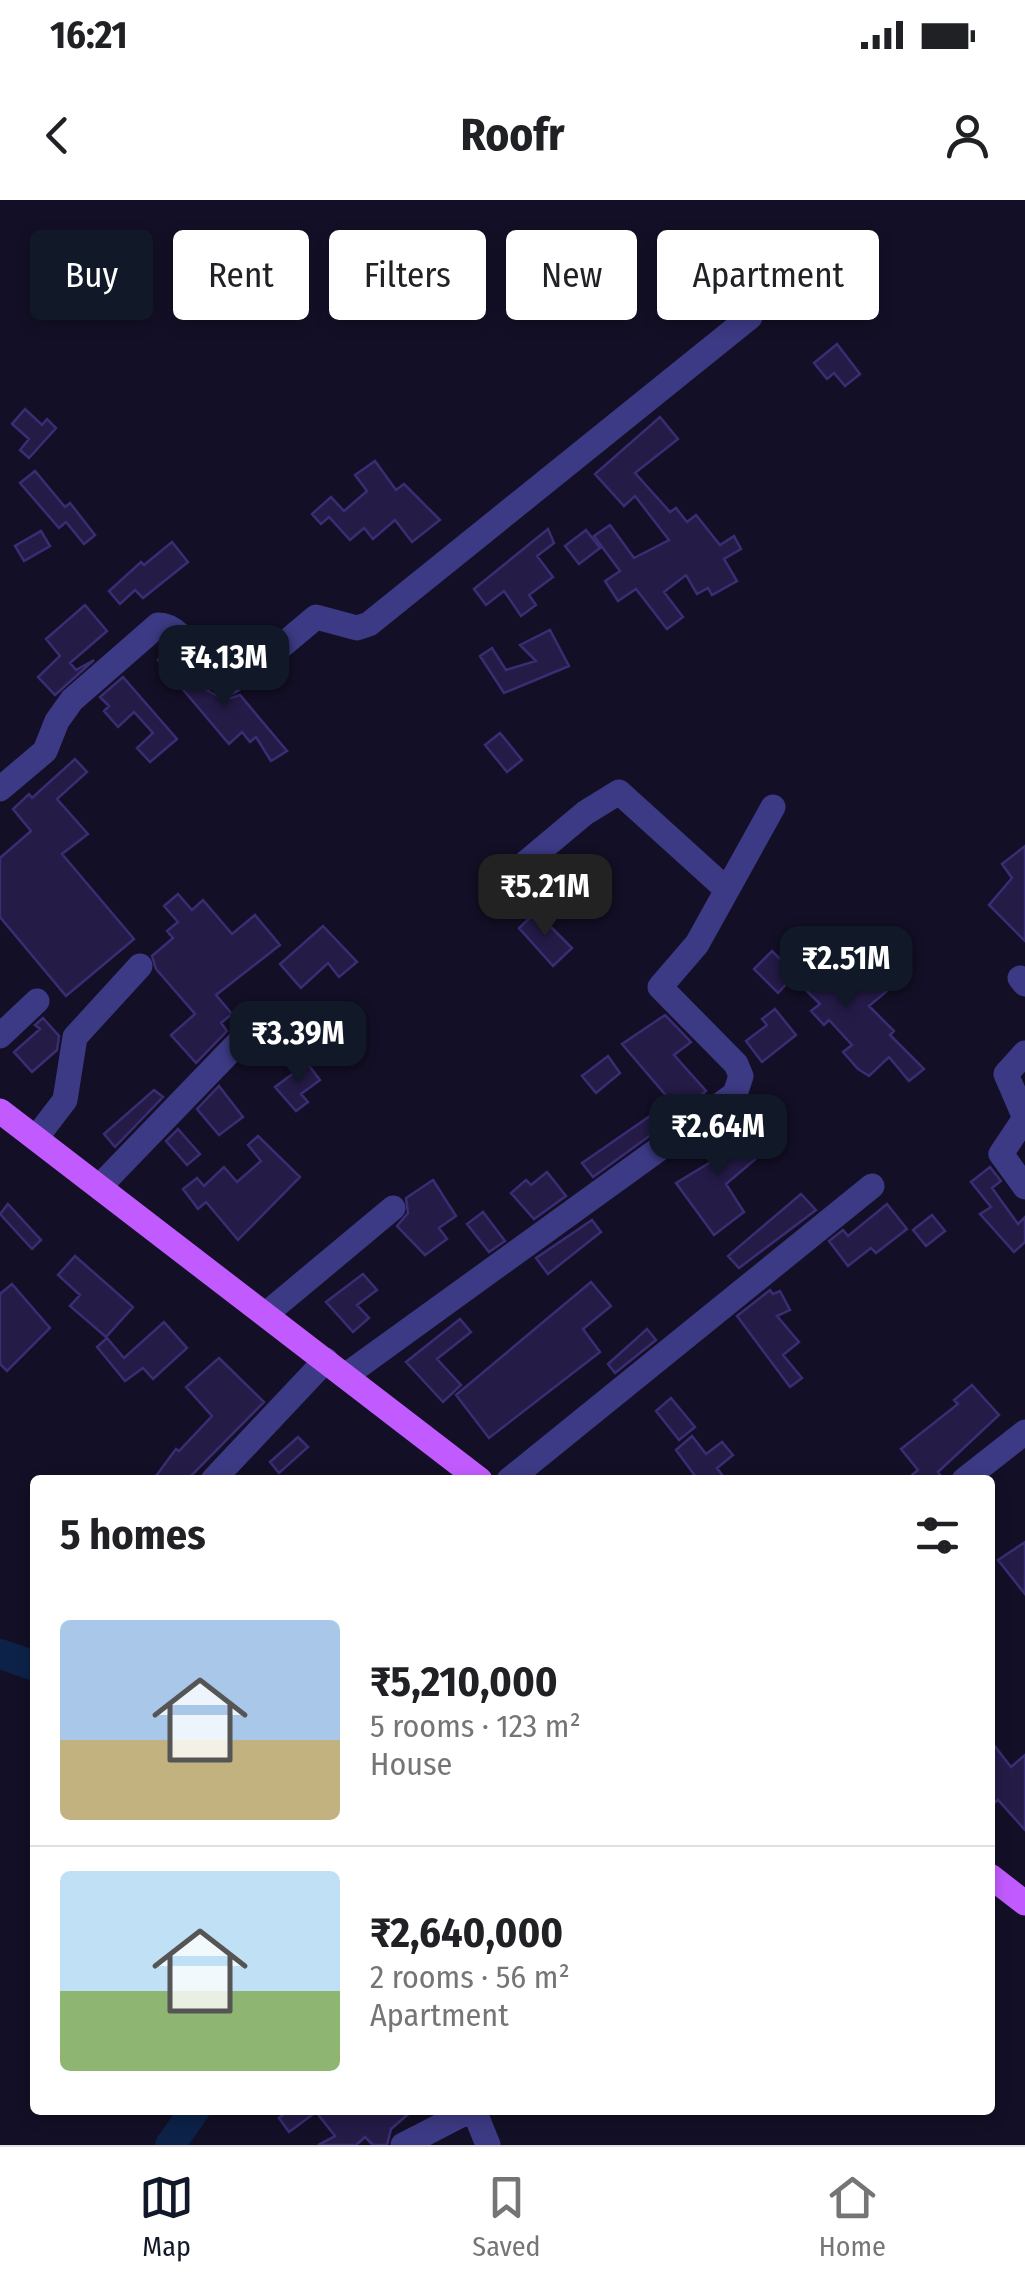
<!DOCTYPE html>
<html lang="en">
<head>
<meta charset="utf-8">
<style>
  :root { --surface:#fff; --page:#f6f6f6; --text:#202124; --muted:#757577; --line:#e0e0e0; --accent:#111827 }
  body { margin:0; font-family:"Fira Sans Condensed",sans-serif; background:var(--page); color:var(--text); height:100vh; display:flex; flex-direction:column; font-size:38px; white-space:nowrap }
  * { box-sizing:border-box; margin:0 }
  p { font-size:32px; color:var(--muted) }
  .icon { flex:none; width:55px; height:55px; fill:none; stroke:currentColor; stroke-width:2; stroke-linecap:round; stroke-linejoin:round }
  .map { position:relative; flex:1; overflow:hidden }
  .details { position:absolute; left:30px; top:1275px; width:965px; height:640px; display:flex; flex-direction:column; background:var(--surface); border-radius:10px; box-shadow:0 5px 15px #0003 }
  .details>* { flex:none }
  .hud { position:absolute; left:30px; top:30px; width:965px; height:90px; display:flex; gap:20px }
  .price { position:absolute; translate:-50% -85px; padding:0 22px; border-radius:20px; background:var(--accent); color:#fff; font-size:32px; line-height:65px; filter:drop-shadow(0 2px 5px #0008) }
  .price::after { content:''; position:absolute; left:50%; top:60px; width:30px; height:22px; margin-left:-15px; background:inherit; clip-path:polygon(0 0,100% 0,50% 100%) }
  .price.active { background:#222; color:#fff }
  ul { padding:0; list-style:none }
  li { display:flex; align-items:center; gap:30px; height:250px; padding:0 30px }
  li+li { border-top:2px solid var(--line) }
  li span { display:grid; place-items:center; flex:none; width:280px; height:200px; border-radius:10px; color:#555 }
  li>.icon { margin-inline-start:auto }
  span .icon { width:120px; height:120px; fill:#fffc; stroke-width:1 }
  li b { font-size:42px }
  h2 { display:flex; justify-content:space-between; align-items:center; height:120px; padding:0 30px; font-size:42px }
  .pill { padding:0 35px; border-radius:10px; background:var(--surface); box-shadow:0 5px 15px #0003; font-size:35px; line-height:90px }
  .pill.active { background:var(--accent); color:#fff }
  .status { display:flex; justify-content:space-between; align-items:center; height:70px; padding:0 50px; background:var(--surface); direction:ltr }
  .status svg { height:28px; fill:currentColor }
  header { display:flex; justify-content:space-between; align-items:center; height:130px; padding:0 30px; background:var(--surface); font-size:45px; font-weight:700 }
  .tab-bar { display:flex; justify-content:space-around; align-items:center; height:140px; border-top:2px solid var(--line); background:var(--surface); font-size:28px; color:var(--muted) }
  .tab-bar a { display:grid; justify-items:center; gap:5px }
  .tab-bar .active { color:var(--accent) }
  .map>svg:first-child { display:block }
</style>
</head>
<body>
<div class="status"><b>16:21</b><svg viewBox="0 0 49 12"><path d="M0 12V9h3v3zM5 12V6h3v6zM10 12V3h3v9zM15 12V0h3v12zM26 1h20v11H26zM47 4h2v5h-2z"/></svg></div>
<header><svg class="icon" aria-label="back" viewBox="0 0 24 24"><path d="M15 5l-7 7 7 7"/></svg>Roofr<svg class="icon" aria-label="person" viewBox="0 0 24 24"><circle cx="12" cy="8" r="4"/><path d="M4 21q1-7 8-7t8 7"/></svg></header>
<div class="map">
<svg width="1025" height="1945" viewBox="0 0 1025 1945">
  <rect width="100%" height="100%" fill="#130f26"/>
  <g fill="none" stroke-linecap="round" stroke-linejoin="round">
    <path stroke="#0c2248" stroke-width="30" d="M0,1454L35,1466
      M170,1945L195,1910"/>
  </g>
  <path fill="#241b47" stroke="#3b2d73" stroke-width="2.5" d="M764,71L776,84L755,102L722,111L712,99L731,84L738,94Z
    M837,144L860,174L845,186L834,173L827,179L814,163Z
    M25,209L42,225L47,219L56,228L29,258L20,250L29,239L12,224Z
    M660,217L678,239L635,273L670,312L676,308L687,322L696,315L720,345L734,336L741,349L724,359L737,381L712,395L708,388L697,394L686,375L664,392L683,417L667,429L636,389L618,401L605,381L620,371L594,336L610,325L634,358L669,340L635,296L624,306L595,274Z
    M375,261L396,290L404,284L440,320L412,342L395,320L373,339L364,328L350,340L329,317L321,324L312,314L331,297L344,311L367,291L355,275Z
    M35,271L65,307L70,303L95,335L84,344L66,322L59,328L20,283Z
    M548,329L554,343L537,356L553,377L529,395L536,405L521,416L504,391L486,405L474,389Z
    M586,330L600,348L579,364L565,346Z
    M41,331L50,346L24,361L15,346Z
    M172,342L188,362L143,398L135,390L120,404L109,391L141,362L144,365Z
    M85,405L107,431L70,463L76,470L94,460L55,495L38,477L60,456L46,439Z
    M550,430L569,466L504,493L480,456L492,448L506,470L536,461L520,445Z
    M171,449L203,488L225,500L240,495L287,551L271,561L256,537L250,542L242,532L229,544L158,460Z
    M123,477L177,539L150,562L137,548L153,533L134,512L118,527L104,511L109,506L100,497Z
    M500,533L522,560L507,572L485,545Z
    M75,559L87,572L57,599L88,634L62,654L134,739L66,796L0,717V658L31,631L13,609L29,594L32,598Z
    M1025,646V741L989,705L1012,678L1002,664Z
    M178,694L192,710L203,700L232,734L255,715L280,745L216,795L232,814L221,823L227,831L196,863L171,835L195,814L156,769L152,756L173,738L167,731L178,722L164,706Z
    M536,712L572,748L553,766L519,728Z
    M323,726L357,762L339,777L328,763L301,788L280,764Z
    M772,751L790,769L805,754L834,783L854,761L887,791L869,806L894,831L890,835L924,869L909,881L889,857L869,876L858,869L843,852L852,845L829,820L824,825L811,811L820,804L793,777L778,793L754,769Z
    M775,809L796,835L762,862L746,841L767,825L762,819Z
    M665,815L691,842L674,855L706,891L681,913L622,844Z
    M43,818L59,836L57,850L32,872L14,852L40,829L35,825Z
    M608,856L620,873L596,893L582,876Z
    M307,863L320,880L301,894L308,902L296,911L275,887Z
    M219,886L243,917L219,935L197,909Z
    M154,890L163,897L115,947L104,934Z
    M650,916L659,929L593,977L582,963Z
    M720,925L732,940L741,933L759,956L726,984L744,1012L714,1035L676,983L714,960L701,939Z
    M178,929L200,954L187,965L166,941Z
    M258,936L300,977L238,1040L206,1002L198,1009L183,989L197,978L204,986L224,967L237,982L261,961L248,945Z
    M990,967L1001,981L992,988L1018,1024L1025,1017V1042L1014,1052L980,1014L991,1007L971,982Z
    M547,972L566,996L534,1019L511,993L526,980L531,985Z
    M433,980L456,1016L439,1028L447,1039L425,1055L397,1026L408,1013L406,998Z
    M801,994L816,1010L739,1068L728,1056Z
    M8,1004L41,1040L32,1049L0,1014Z
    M887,1004L907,1029L876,1053L871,1048L848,1066L829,1041L843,1030L848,1036Z
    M483,1012L505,1041L489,1052L467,1024Z
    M932,1015L945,1031L926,1046L913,1030Z
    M592,1020L601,1032L548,1074L536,1058Z
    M75,1056L133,1107L106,1137L70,1106L80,1095L58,1075Z
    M363,1074L377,1090L357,1105L369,1118L353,1132L326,1102Z
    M591,1082L611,1106L583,1129L600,1152L489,1238L456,1195Z
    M12,1084L50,1128L7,1171L0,1164V1094Z
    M770,1090L773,1094L780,1091L790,1110L777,1116L799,1142L783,1155L802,1178L790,1187L737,1116Z
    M460,1119L471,1132L437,1159L461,1185L443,1202L406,1162Z
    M164,1122L187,1148L153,1179L143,1168L125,1181L97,1147L107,1138L124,1158Z
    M647,1129L656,1140L615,1173L608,1164Z
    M219,1158L264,1202L187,1280H153L176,1249L179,1251L212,1216L186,1187Z
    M972,1185L999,1215L938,1272L944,1280H906L918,1270L901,1249L958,1204L954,1200Z
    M671,1198L695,1227L679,1240L656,1211Z
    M692,1236L706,1254L722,1242L733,1255L717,1268L726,1280H698L676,1250Z
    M298,1237L308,1247L279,1273L270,1262Z
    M1025,1342V1394L998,1360Z
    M990,1540L1011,1567L1025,1555V1630L998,1600L990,1606Z
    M289,1910H413L391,1929L387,1945H373L365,1937L356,1945H318L335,1936L316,1912L289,1932L279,1918Z"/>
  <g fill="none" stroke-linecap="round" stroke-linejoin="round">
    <path stroke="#3d3a85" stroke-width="25" d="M0,589L45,551L57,521L72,500L158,425C184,424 203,472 227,484L259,465L316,417L357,428L369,424L750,117
      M517,670L585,613L619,592L726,689
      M1020,778L1025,784
      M0,836L37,801
      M1025,853L1006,874L1025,918L1001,954L1025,987
      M36,938L65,900L75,837L140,766
      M100,986L239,842
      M266,1114L393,1008
      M345,1176L735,894L741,876L736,864L660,787L697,744L773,607
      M213,1280L326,1160
      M509,1280L872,986
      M964,1280L1025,1232
      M474,1910L488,1945
      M403,1945L471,1910"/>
    <path stroke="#c25bff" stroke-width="25" d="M0,911L480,1280
      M990,1676L1025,1703"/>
  </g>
</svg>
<b class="price" style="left:224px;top:510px">₹4.13M</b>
<b class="price active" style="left:545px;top:739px">₹5.21M</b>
<b class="price" style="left:846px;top:811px">₹2.51M</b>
<b class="price" style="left:298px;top:886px">₹3.39M</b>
<b class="price" style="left:718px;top:979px">₹2.64M</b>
<div class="hud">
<a class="pill active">Buy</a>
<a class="pill">Rent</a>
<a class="pill">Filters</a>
<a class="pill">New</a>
<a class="pill">Apartment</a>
</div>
<section class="details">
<h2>5 homes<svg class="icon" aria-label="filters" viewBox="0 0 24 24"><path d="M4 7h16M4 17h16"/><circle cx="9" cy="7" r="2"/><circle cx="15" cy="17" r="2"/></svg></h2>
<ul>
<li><span style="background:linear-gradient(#a9c7e8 60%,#c2b280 0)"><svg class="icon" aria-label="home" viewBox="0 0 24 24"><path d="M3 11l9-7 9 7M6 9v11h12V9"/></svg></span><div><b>₹5,210,000</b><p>5 rooms · 123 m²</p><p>House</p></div></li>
<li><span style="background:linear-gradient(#bfe0f5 60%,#8fb573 0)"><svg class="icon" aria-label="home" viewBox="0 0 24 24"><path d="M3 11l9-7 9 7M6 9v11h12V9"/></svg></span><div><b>₹2,640,000</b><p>2 rooms · 56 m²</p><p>Apartment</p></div></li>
</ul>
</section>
</div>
<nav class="tab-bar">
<a class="active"><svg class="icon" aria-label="map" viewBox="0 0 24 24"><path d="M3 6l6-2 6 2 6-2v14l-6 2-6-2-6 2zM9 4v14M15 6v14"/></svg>Map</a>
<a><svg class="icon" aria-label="saved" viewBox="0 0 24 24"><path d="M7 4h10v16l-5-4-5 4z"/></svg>Saved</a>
<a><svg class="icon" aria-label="home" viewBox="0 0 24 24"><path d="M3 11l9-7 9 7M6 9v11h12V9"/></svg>Home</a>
</nav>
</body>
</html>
